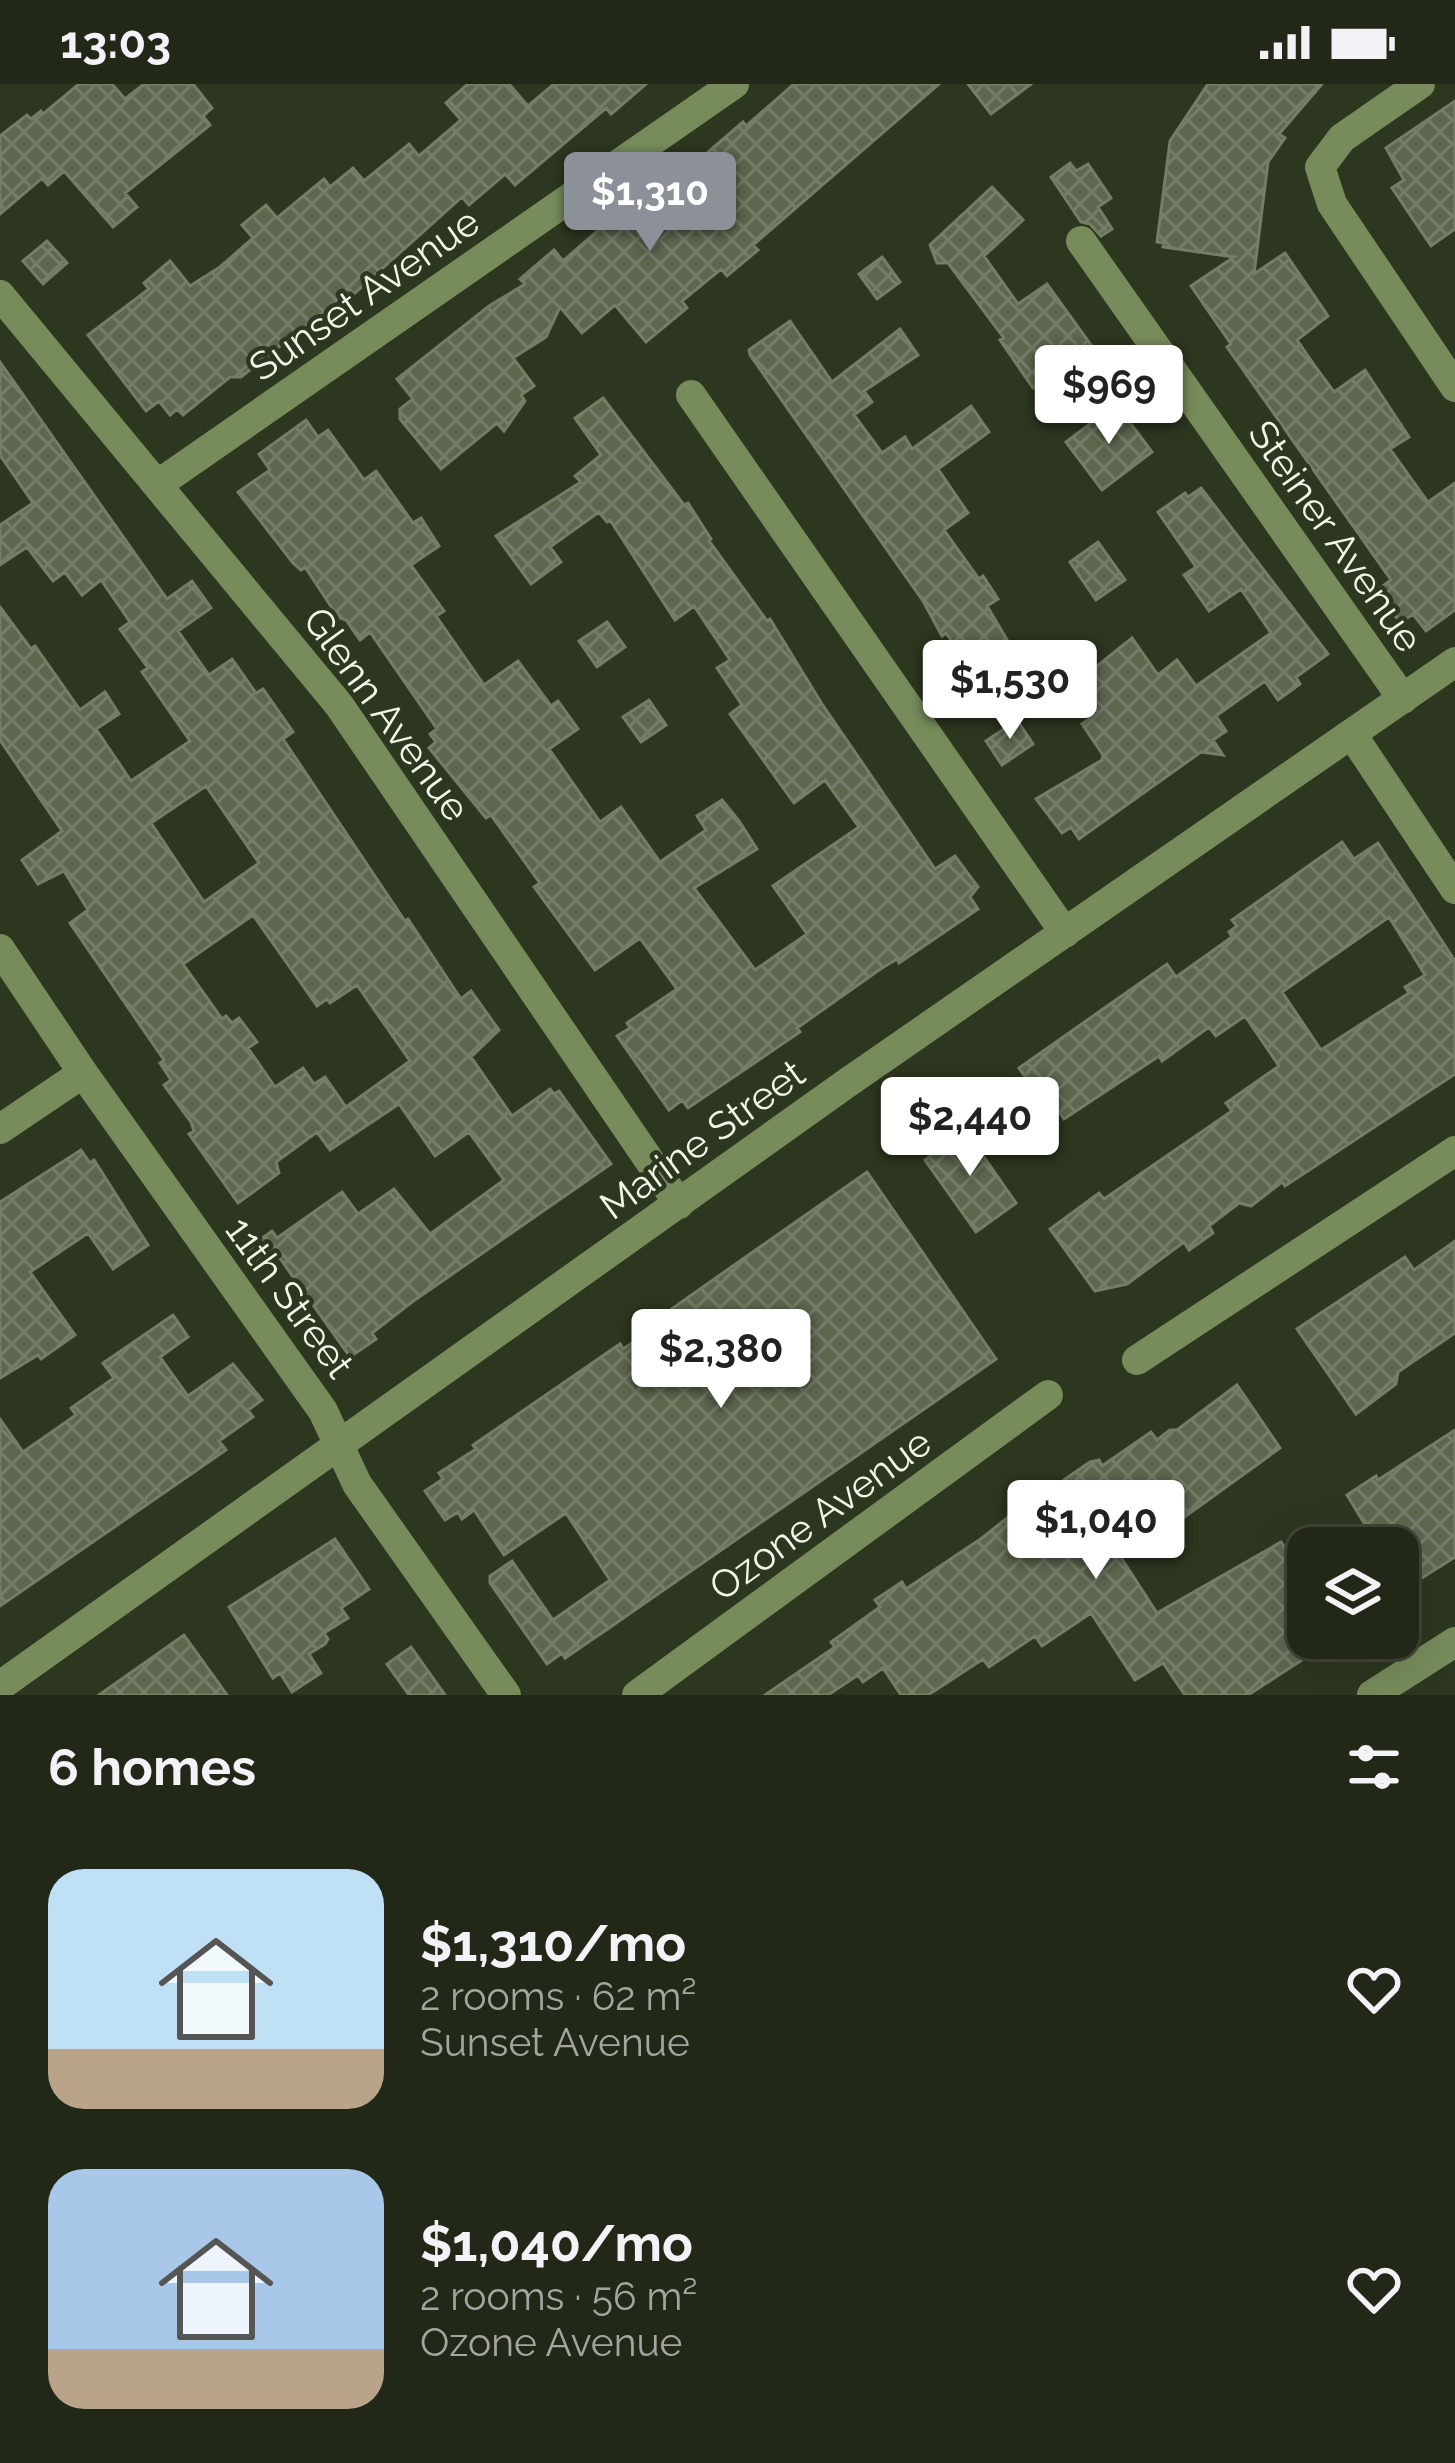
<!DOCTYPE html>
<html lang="en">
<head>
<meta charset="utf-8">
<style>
  :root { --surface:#222817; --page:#2e3424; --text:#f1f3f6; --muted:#a2a6a1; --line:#3f4436; --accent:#8c9099 }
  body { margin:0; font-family:Raleway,sans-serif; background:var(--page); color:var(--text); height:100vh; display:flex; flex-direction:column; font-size:45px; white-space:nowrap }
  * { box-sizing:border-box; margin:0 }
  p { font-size:39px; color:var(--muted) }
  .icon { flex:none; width:66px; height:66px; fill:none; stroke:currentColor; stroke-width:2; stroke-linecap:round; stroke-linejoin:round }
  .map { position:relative; height:1611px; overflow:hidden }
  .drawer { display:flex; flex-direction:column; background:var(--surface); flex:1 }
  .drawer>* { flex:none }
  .fabs { position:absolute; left:1287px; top:1443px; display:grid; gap:24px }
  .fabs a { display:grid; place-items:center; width:132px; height:132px; border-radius:24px; background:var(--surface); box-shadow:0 12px 48px #0002,0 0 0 3px var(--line); font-size:60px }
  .price { position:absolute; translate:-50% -102px; padding:0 27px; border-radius:12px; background:#fff; color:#222; font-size:39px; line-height:78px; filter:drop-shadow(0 3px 6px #0008) }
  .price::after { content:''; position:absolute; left:50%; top:72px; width:36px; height:27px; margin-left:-18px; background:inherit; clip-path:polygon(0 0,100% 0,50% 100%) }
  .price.current { background:var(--accent); color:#fff }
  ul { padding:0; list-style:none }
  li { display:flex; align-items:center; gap:36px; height:300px; padding:0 48px }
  li span { display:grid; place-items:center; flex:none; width:336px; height:240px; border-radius:36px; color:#555 }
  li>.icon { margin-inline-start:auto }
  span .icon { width:144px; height:144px; fill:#fffc; stroke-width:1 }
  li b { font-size:51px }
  h2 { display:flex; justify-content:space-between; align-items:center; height:144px; padding:0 48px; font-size:51px }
  .status { display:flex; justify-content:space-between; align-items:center; height:84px; padding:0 60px; background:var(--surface); direction:ltr }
  .status svg { height:33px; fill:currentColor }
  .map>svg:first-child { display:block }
</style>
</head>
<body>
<div class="status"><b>13:03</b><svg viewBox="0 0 49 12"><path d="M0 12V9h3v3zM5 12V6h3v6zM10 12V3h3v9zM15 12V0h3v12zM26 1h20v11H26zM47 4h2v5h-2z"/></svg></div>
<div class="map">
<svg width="1455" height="1611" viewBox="0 0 1455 1611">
  <defs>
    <pattern id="building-cross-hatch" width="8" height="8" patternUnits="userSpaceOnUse" patternTransform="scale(3)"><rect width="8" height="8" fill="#5d674e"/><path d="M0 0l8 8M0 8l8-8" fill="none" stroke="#757e68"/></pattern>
  </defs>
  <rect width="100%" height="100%" fill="#2d361f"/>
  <path fill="url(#building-cross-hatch)" stroke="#737e64" stroke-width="3" fill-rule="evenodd" d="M79,0H112L125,15L144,0H193L212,24L203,32L210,41L125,109L137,123L113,143L64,87L48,101L42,94L0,130V52L27,31L31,35L41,27L43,30Z
    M468,0H509L528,22L554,0H646L611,30L606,24L515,101L505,90L469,121L462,113L337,225L333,220L241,293H230L183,331L177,325L170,331L159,317L146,327L88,251L149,205L144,199L170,177L190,202L220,183L253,154L242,141L266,121L277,134L324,95L330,103L353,84L364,97L409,60L419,72L461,36L446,19Z
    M794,0H939L753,161L758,166L727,192L721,185L682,217L687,224L646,258L615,221L582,249L560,223L546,253L513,274L534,302L521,311L525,317L504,347L497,339L441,385L400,335V325L413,315L397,295L489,222L525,200L520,195L554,166L563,177L617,130L625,140L743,38L746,42Z
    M968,0H1031L991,30Z
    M1208,0H1322L1279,50L1285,54L1268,78L1254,190L1285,169L1328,232L1297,256L1317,285L1334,308L1365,286L1409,353L1390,365L1428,418L1455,399V526L1426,547L1413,530L1400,539L1377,506L1391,496L1227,263L1231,260L1191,202L1234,173L1163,163L1164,159L1157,158L1170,57Z
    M1455,17V145L1431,162L1392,104L1404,96L1386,64Z
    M1070,79L1076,87L1088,80L1111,114L1098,123L1112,145L1101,152L1090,140L1081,138L1051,93Z
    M992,103L1023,136L984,172L1018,220L1047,200L1112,290L1087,306L1069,279L1033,304L1000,256L1004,254L948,179H937L930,161Z
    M47,157L67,179L43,200L23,177Z
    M882,173L900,198L877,215L859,190Z
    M790,237L832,298L900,245L918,271L864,307L872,318L854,331L882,369L905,353L912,365L971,322L989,348L938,385L968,429L944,446L979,495L983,492L998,515L987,522L1025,586L992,608L983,595L980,597L946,549L942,552L923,517L750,271L749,266Z
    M0,278L167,515L192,497L211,524L178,547L209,591L232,575L256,609L263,605L293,648L283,655L405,837L408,835L461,915L471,907L499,946L471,973L512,1032L550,1005L554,1010L559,1007L611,1080L412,1218L372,1249L376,1255L350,1273L279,1173L263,1184L248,1164L272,1147L277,1154L342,1108L358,1130L394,1105L430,1150L504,1096L469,1048L435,1072L399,1020L330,1066L317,1048L276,1078L279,1089L238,1119L189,1050L194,1047L191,1038L164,1001L171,996L160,979L164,976L70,839L88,826L64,787L38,800L22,776L62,747L0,656V523L31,565L35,562L80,626L105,608L119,630L96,645L131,697L190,657L142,588L148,584L120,545L130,538L101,496L82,511L65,488L53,497L27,463L0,481V441L33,419L0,371ZM206,702L259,779L204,818L151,739ZM253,831L317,922L327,915L330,919L357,901L410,977L346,1023L325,993L314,1000L303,984L275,1003L248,964L257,958L239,934L232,939L226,932L222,935L183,880Z
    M603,314L684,421L688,419L711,455L709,457L767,537L770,535L822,620L935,785L955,772L978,803L970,813L978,825L899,879L897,875L882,884L797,944L800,948L688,1024L682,1016L669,1026L617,952L630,944L627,939L677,905L640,854L595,886L534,803L540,799L491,731L486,734L429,664L436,658L430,650L437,645L370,548L360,556L346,536L338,533L305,483L301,486L293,479L238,408L270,386L259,370L306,336L318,353L328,346L364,396L376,387L413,439L421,434L439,462L411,481L444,527L436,532L484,601L518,577L551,622L558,617L578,645L549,665L600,738L621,723L660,778L706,746L697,732L722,716L739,737L757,765L694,804L755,886L807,850L773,802L859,743L825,696L794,719L730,630L742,621L717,584L730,576L694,522L675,536L610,436L607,438L599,428L550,463L561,478L531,500L496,452L581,398L575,392L601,371L575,334Z
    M1116,320L1152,368L1102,406L1066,358Z
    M1201,404L1328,570L1296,593L1300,600L1278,616L1265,597L1216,632L1226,647L1213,656L1223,671L1201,668L1079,755L1071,743L1062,749L1036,715L1102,676L1103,671L1082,640L1098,629L1076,599L1132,554L1158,591L1177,576L1196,602L1271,549L1241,505L1209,527L1184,491L1196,483L1158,428L1185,409L1188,413Z
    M1098,458L1125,496L1096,516L1070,478Z
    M607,538L625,563L597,583L579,557Z
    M649,616L666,641L641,658L623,633Z
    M1017,636L1033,660L1002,681L986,657Z
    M1342,758L1354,775L1378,759L1455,877V990L1285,1102L1282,1098L1251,1122L1239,1119L1209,1142L1213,1149L1189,1166L1184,1158L1127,1200L1095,1207L1050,1145L1099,1109L1104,1115L1232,1027L1226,1019L1279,982L1245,932L1216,952L1209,943L1162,977L1159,972L1147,980L1064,1035L1042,1003L1036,1008L1019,984L1167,880L1176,893L1232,853L1229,848L1237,842L1232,836ZM1389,833L1425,891L1405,903L1409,909L1321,966L1282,908Z
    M961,1040L1016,1119L976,1148L925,1076L941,1064L936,1058Z
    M81,1066L90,1079L94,1076L148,1161L113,1185L88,1149L30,1188L75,1251L41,1275L38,1271L0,1294V1118Z
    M867,1088L996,1275L609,1544L565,1574L562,1569L547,1580L490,1499V1492L512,1477L553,1536L610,1496L566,1429L504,1471L474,1426L462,1435L458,1428L445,1436L425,1407L443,1395L439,1389L476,1365L473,1361L620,1260L623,1265L667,1236L663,1231Z
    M1455,1157V1249L1398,1288L1396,1300L1356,1330L1297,1245L1405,1173L1414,1186Z
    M173,1231L188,1253L160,1273L188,1312L233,1280L262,1316L248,1326L253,1333L219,1357L226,1366L0,1522V1335L23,1368L76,1331L71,1324L114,1294L103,1279Z
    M1237,1301L1280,1364L1172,1442L1158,1422L1109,1455L1157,1529L1281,1458L1298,1483L1308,1477V1554H1336L1248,1611H1185L1163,1579L1135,1596L1091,1529L1042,1562L1035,1552L989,1583L983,1575L928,1611H901L883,1584L863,1598L858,1591L828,1611H765L835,1563L831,1558L880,1523L875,1516L902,1498L906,1505L982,1454L1022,1422L1040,1447L1080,1420L1064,1396L1090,1378L1099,1376L1102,1382L1151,1348L1157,1356L1170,1346H1177Z
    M1455,1346V1473L1398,1509V1464H1335L1367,1444L1347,1411L1376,1392L1378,1396Z
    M335,1455L369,1505L341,1524L348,1534L324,1549L328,1555L325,1560L309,1570L321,1589L292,1608L280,1589L273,1594L229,1523Z
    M184,1551L227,1611H99Z
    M411,1563L445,1611H409L387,1580Z"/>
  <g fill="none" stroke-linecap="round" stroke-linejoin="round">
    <path stroke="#778b5b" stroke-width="30" d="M1420,0L1342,54L1320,83L1332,120L1455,303
      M1081,157L1403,615
      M0,211L339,621L679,1120
      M691,311L1065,849
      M157,401L734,0
      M1353,652L1455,805
      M0,865L83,989L323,1327L357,1400L506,1611
      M0,1045L83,989
      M1137,1276L1455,1067
      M0,1602L847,999L1455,578
      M637,1611L1048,1311
      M1372,1611L1455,1558"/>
  </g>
  <g text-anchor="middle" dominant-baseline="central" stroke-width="9" stroke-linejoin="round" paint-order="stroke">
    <g font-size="39" fill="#f0f7e8" stroke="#2d361f">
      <text transform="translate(364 210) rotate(-35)">Sunset Avenue</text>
      <text transform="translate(1336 452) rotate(55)">Steiner Avenue</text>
      <text transform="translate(387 630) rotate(54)">Glenn Avenue</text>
      <text transform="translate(702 1055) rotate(-36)">Marine Street</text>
      <text transform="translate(290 1213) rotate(54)">11th Street</text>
      <text transform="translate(820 1430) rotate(-36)">Ozone Avenue</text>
    </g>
  </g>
</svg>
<div class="fabs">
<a><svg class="icon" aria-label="layers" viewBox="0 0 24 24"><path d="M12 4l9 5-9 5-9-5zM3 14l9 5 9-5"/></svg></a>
</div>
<b class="price current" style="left:650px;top:170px">$1,310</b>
<b class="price" style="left:1109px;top:363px">$969</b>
<b class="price" style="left:1010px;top:658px">$1,530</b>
<b class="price" style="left:970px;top:1095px">$2,440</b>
<b class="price" style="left:721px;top:1327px">$2,380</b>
<b class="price" style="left:1096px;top:1498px">$1,040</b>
</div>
<section class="drawer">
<h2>6 homes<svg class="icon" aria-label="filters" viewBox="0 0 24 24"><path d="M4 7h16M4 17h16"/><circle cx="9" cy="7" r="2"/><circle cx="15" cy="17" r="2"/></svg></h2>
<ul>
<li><span style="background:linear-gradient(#bfe0f5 75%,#b9a48a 0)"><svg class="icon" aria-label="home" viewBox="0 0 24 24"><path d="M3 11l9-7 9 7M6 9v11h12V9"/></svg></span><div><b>$1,310/mo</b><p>2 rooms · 62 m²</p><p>Sunset Avenue</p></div><svg class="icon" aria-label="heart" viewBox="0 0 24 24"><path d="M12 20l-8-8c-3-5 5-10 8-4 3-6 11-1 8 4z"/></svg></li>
<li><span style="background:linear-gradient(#a9c7e8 75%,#b9a48a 0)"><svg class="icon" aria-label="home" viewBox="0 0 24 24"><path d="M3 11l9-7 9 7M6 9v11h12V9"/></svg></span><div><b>$1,040/mo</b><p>2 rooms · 56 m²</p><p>Ozone Avenue</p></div><svg class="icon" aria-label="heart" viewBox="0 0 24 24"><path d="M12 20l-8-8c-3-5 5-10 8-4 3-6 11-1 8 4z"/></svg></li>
</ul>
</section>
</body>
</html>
